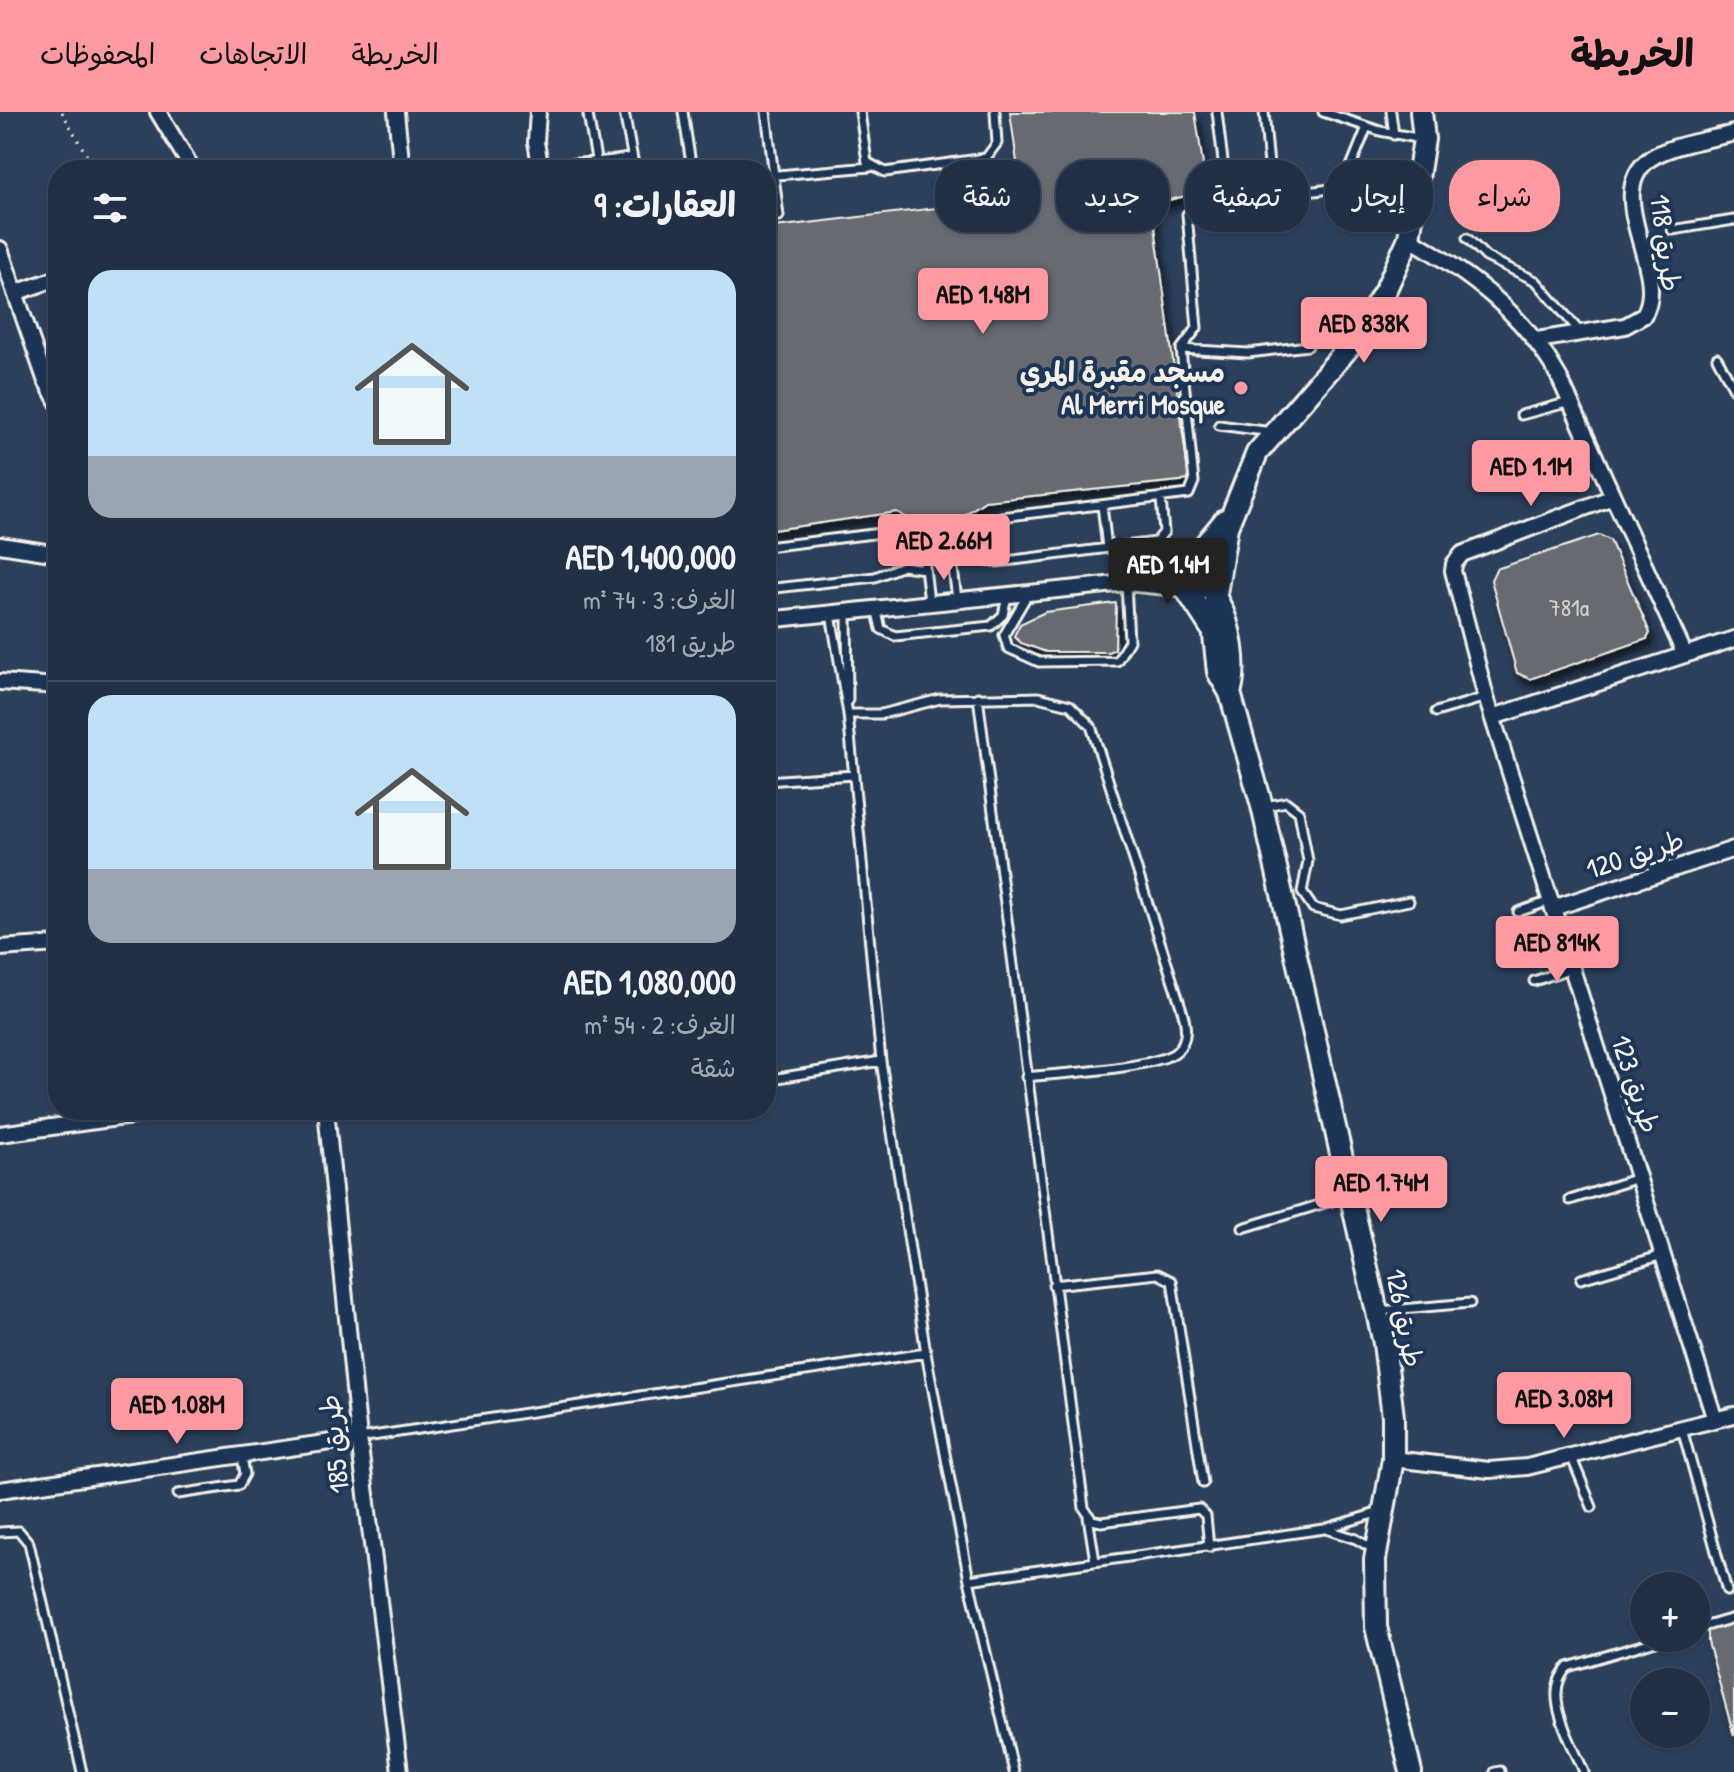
<!DOCTYPE html>
<html lang="ar">
<head>
<meta charset="utf-8">
<style>
  :root { --surface:#213045; --page:#29384c; --text:#f1f3f6; --muted:#a2a9b3; --line:#3e4b5e; --accent:#ff9aa2 }
  body { margin:0; font-family:"Patrick Hand","Playpen Sans Arabic",sans-serif; background:var(--page); color:var(--text); direction:rtl; height:100vh; display:flex; flex-direction:column; font-size:30px; white-space:nowrap }
  * { box-sizing:border-box; margin:0 }
  p { font-size:26px; color:var(--muted) }
  .icon { flex:none; width:44px; height:44px; fill:none; stroke:currentColor; stroke-width:2; stroke-linecap:round; stroke-linejoin:round }
  .map { position:relative; flex:1; overflow:hidden; direction:ltr }
  .sheet { position:absolute; left:48px; top:48px; width:728px; height:960px; display:flex; flex-direction:column; background:var(--surface); border-radius:32px; box-shadow:0 2px 6px #0004,0 0 0 2px var(--line); direction:rtl }
  .sheet>* { flex:none }
  .guide { position:absolute; left:800px; top:48px; width:760px; height:72px; direction:rtl; display:flex; gap:16px }
  .buttons { position:absolute; left:1630px; top:1460px; display:grid; gap:16px }
  .buttons a { display:grid; place-items:center; width:80px; height:80px; border-radius:50%; background:var(--surface); box-shadow:0 2px 6px #0004,0 0 0 2px var(--line); font-size:40px }
  .price { position:absolute; translate:-50% -68px; padding:0 18px; border-radius:8px; background:var(--accent); color:#111; font-size:26px; line-height:52px; filter:drop-shadow(0 2px 4px #0008) }
  .price::after { content:''; position:absolute; left:50%; top:48px; width:24px; height:18px; margin-left:-12px; background:inherit; clip-path:polygon(0 0,100% 0,50% 100%) }
  .price.current { background:#222; color:#fff }
  ul { padding:0; list-style:none }
  li { display:grid; align-content:center; gap:16px; height:424px; padding:0 40px }
  li+li { border-top:2px solid var(--line) }
  li span { display:grid; place-items:center; height:248px; border-radius:24px; color:#555 }
  li>.icon { margin-inline-start:auto }
  span .icon { width:144px; height:144px; fill:#fffc; stroke-width:1 }
  li b { font-size:34px }
  h2 { display:flex; justify-content:space-between; align-items:center; height:96px; padding:0 40px; font-size:34px }
  .pill { padding:0 28px; border-radius:32px; background:var(--surface); box-shadow:0 2px 6px #0004,0 0 0 2px var(--line); font-size:28px; line-height:72px }
  .pill.current { background:var(--accent); color:#111 }
  header { display:flex; align-items:center; gap:48px; box-sizing:border-box; height:112px; padding:0 40px; background:var(--accent); color:#111 }
  header strong { font-size:38px }
  nav { display:flex; gap:44px; margin-inline-start:auto; font-size:28px }
  .map>svg:first-child { display:block }
</style>
</head>
<body>
<header>
<strong>الخريطة</strong>
<nav><a>الخريطة</a><a>الاتجاهات</a><a>المحفوظات</a></nav>
</header>
<div class="map">
<svg width="1734" height="1660" viewBox="0 0 1734 1660">
  <defs>
    <filter id="shadow"><feDropShadow dx="4.5" dy="8" stdDeviation="4" flood-color="#0009"/></filter>
  </defs>
  <rect width="100%" height="100%" fill="#2c405c"/>
  <filter id="ink" filterUnits="userSpaceOnUse"><feTurbulence type="fractalNoise" baseFrequency=".0125" numOctaves="2"/><feDisplacementMap in="SourceGraphic" scale="16" xChannelSelector="R" yChannelSelector="G"/><feConvolveMatrix kernelMatrix="1 2 1 2 8 2 1 2 1" color-interpolation-filters="sRGB"/></filter>
  <g filter="url(#ink)">
    <path fill="#676b72" stroke="#f4f1e8" stroke-width="2" filter="url(#shadow)" d="M1010,0H1195L1207,79L1152,92L1189,368L985,389L961,405L938,411L917,412L897,400L766,419V116L1022,86Z
      M1599,423L1610,428L1650,521L1647,527L1530,567L1517,561L1491,468L1496,457Z
      M1116,491L1115,537L1108,540H1046L1021,531L1014,524L1020,512L1045,500Z
      M1734,1510V1624L1708,1530V1518Z"/>
    <g fill="none" stroke-linecap="round" stroke-linejoin="round">
      <g stroke="#f4f1e8" stroke-width="13">
        <path id="lane" d="M624,0L635,58
          M683,0L692,58
          M766,0L779,104
          M860,0L867,50L885,60L986,46L997,31L995,0
          M1217,0L1228,90
          M1264,0L1272,85
          M1323,0L1380,19L1422,27
          M1391,0L1394,23
          M588,3L598,58
          M540,56C573,48 599,53 632,45
          M766,64L870,55
          M1672,118L1734,108
          M1467,126L1486,145L1536,169L1581,221
          M1181,237L1248,241L1308,234
          M1717,246L1734,277
          M1521,303L1570,290
          M1219,313L1272,320
          M1102,393L1107,436
          M949,426L957,487
          M922,429L929,490
          M766,435L881,421L910,427L940,428L1001,405L1189,382L1194,370L1181,237L1197,216L1187,102L1198,94L1338,76L1345,69L1367,15
          M953,452L965,447L998,450L1156,430L1164,420L1161,387
          M766,454L769,477
          M766,477L875,465L903,454L925,457
          M1028,482L1004,523L1008,536L1039,550L1117,549L1129,529L1126,471
          M876,496L881,517L895,524L991,514L1003,503L1007,484
          M847,501L848,588
          M831,502L848,602L881,949L926,1241L969,1468L1014,1660
          M978,585L1084,1396L1092,1408L1101,1410L1199,1397L1206,1404L1209,1435
          M1436,600L1486,585
          M848,602H882L940,587L1038,585L1070,593L1091,614L1182,898C1186,912 1189,927 1177,939C1160,956 1055,962 1026,965
          M766,669L854,663
          M1266,694L1286,690L1299,700L1308,749L1302,780L1313,796L1341,803L1409,789
          M1518,800L1550,789
          M1534,869L1572,856
          M766,968L881,949
          M1570,1088L1638,1066
          M1243,1116L1348,1084
          M1581,1167L1663,1143
          M1053,1173L1158,1162L1172,1169L1203,1371
          M1379,1199L1470,1191
          M1682,1317L1727,1479
          M359,1326L926,1241
          M1572,1346L1592,1395
          M178,1382L239,1373L245,1362L242,1344
          M1088,1405L1095,1449
          M1326,1417L1356,1427L1373,1437
          M0,1420L19,1419L29,1431L82,1660
          M969,1468L1324,1417L1380,1400
          M1696,1517L1734,1506
          M1495,1660L1500,1659
          M1584,1660C1572,1630 1540,1582 1568,1555L1666,1526"/>
      </g>
      <g stroke="#f4f1e8" stroke-width="20">
        <path id="street" d="M158,0L193,58
          M396,0L402,58
          M538,0L536,30L541,58
          M1409,126C1471,163 1523,200 1559,265L1685,543
          M0,137L45,267L58,291
          M15,181L58,166
          M1537,228L1625,214L1643,204C1672,162 1599,82 1651,46C1673,32 1709,28 1734,21
          M1613,385L1462,442L1454,452L1453,459L1486,585L1715,1308
          M0,433L58,442
          M1127,471L1217,480
          M766,508L1126,471L1165,463L1217,466
          M0,570L58,574
          M1493,605L1734,527
          M1553,796L1734,737
          M0,836L58,832
          M326,998L359,1326L400,1660
          M0,1022L176,998
          M1393,1347L1489,1358L1527,1355L1734,1303
          M0,1378L359,1326"/>
      </g>
      <g stroke="#f4f1e8" stroke-width="26">
        <path id="secondary" d="M1165,463L1197,442L1225,408
          M1185,476L1211,516
          M1217,488C1231,511 1238,555 1230,581
          M1411,1660L1376,1515L1375,1448L1393,1347V1305L1384,1231L1262,694L1230,581L1218,560L1212,506L1227,415L1257,341L1356,227L1386,177L1409,126L1424,27L1421,0"/>
      </g>
      <path stroke="#f4f1e8" stroke-width="3" stroke-dasharray="2 6" stroke-linecap="butt" d="M62,0L95,58"/>
      <use href="#lane" stroke="#1d3557" stroke-width="7"/>
      <use href="#street" stroke="#1d3557" stroke-width="14"/>
      <use href="#secondary" stroke="#1d3557" stroke-width="20"/>
    </g>
  </g>
  <circle fill="#ff9aa2" stroke="#1d3557" stroke-width="3" cx="1241" cy="276" r="8"/>
  <g text-anchor="middle" dominant-baseline="central" stroke-width="8" stroke-linejoin="round" paint-order="stroke">
    <g font-size="24" fill="#d1d0ca">
      <text x="1569" y="495">781a</text>
    </g>
    <g font-size="28" fill="#f4f1e8" stroke="#1d3557">
      <text transform="translate(1666 131) rotate(83)">طريق 118</text>
      <text transform="translate(1635 742) rotate(-18)">طريق 120</text>
      <text transform="translate(1636 972) rotate(72)">طريق 123</text>
      <text transform="translate(1405 1206) rotate(79)">طريق 126</text>
      <text transform="translate(334 1332) rotate(-96)">طريق 185</text>
    </g>
    <g font-size="28" font-weight="bold" fill="#f4f1e8" stroke="#1d3557" text-anchor="end">
      <text x="1225" y="260">مسجد مقبرة المري<tspan x="1225" dy="32">Al Merri Mosque</tspan></text>
    </g>
  </g>
</svg>
<div class="buttons">
<a>+</a>
<a>−</a>
</div>
<b class="price" style="left:983px;top:224px">AED 1.48M</b>
<b class="price" style="left:1364px;top:253px">AED 838K</b>
<b class="price" style="left:1531px;top:396px">AED 1.1M</b>
<b class="price" style="left:944px;top:470px">AED 2.66M</b>
<b class="price current" style="left:1168px;top:494px">AED 1.4M</b>
<b class="price" style="left:1557px;top:872px">AED 814K</b>
<b class="price" style="left:1381px;top:1112px">AED 1.74M</b>
<b class="price" style="left:1564px;top:1328px">AED 3.08M</b>
<b class="price" style="left:177px;top:1334px">AED 1.08M</b>
<div class="guide">
<a class="pill current">شراء</a>
<a class="pill">إيجار</a>
<a class="pill">تصفية</a>
<a class="pill">جديد</a>
<a class="pill">شقة</a>
</div>
<section class="sheet">
<h2>العقارات: 9<svg class="icon" aria-label="filters" viewBox="0 0 24 24"><path d="M4 7h16M4 17h16"/><circle cx="9" cy="7" r="2"/><circle cx="15" cy="17" r="2"/></svg></h2>
<ul>
<li><span style="background:linear-gradient(#bfe0f5 75%,#9aa5b1 0)"><svg class="icon" aria-label="home" viewBox="0 0 24 24"><path d="M3 11l9-7 9 7M6 9v11h12V9"/></svg></span><div><b>AED 1,400,000</b><p>الغرف: 3 · 74 m²</p><p>طريق 181</p></div></li>
<li><span style="background:linear-gradient(#bfe0f5 70%,#9aa5b1 0)"><svg class="icon" aria-label="home" viewBox="0 0 24 24"><path d="M3 11l9-7 9 7M6 9v11h12V9"/></svg></span><div><b>AED 1,080,000</b><p>الغرف: 2 · 54 m²</p><p>شقة</p></div></li>
</ul>
</section>
</div>
</body>
</html>
